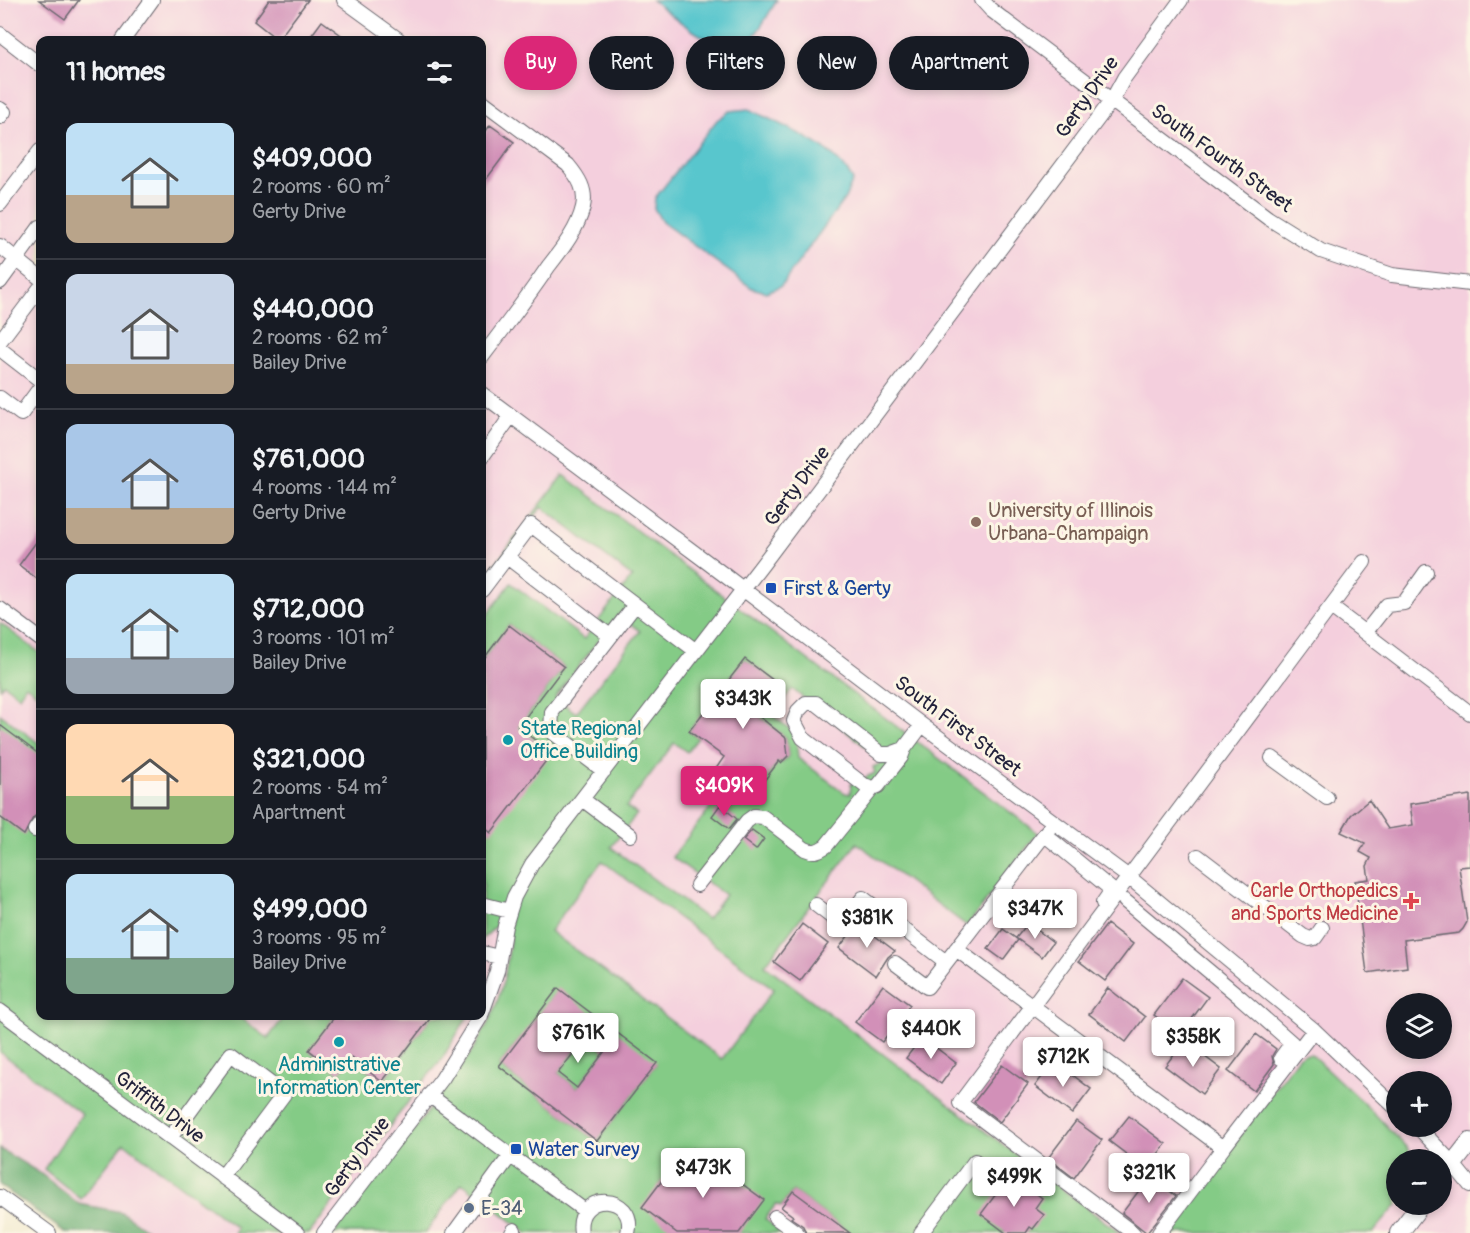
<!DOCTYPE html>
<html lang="en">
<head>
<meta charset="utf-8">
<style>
  :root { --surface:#171b24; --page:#242831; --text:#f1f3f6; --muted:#9ea1a6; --line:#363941; --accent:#db2777 }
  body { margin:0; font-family:Pangolin,sans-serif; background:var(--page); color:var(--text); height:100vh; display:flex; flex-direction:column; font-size:22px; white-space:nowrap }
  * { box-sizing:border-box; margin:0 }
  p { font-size:20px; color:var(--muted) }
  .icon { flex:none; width:33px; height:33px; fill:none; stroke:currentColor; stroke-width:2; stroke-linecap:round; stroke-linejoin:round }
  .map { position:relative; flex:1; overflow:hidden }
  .panel { position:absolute; left:36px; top:36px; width:450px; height:984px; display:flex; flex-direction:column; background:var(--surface); border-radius:12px; box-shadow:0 3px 9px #0003 }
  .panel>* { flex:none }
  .banner { position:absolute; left:504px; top:36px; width:570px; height:54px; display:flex; gap:12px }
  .fabs { position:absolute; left:1386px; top:993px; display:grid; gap:12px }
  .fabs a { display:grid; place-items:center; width:66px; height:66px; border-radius:50%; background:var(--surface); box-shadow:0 3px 9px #0003; font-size:30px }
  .price { position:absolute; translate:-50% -51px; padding:0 14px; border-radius:6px; background:#fff; color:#222; font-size:20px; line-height:39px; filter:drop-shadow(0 2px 3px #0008) }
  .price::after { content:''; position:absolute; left:50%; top:36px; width:18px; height:14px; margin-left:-9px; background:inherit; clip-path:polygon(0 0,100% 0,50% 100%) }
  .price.current { background:var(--accent); color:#fff }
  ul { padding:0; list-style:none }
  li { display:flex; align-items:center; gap:18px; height:150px; padding:0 30px }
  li+li { border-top:2px solid var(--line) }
  li span { display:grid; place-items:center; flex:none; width:168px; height:120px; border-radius:12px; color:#555 }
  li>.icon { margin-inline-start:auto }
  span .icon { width:72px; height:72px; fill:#fffc; stroke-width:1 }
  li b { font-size:26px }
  h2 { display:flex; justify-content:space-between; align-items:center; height:72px; padding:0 30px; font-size:26px }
  .pill { padding:0 21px; border-radius:27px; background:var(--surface); box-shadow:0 3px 9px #0003; font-size:21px; line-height:54px }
  .pill.current { background:var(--accent); color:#fff }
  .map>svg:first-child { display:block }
</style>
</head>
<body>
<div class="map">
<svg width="1470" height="1233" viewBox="0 0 1470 1233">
  <rect width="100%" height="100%" fill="#fcf5e5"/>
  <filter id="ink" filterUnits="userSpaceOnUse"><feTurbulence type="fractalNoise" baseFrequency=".0167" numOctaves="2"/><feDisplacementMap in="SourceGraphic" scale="12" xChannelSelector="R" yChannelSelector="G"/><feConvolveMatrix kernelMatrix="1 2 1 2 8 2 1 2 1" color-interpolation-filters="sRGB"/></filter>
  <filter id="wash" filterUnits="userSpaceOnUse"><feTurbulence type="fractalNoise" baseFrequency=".008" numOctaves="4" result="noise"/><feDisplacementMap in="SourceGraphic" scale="24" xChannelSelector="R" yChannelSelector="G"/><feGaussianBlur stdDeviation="1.35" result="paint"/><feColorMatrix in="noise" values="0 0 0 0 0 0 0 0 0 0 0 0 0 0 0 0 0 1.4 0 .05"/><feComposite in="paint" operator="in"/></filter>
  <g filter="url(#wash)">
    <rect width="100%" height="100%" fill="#f2ebd0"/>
    <path fill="#f4cfdd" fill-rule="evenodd" d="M0,0H1470V1233H110L0,1150ZM40,40H482V1016H40ZM1396,1004H1442V1048H1396ZM1396,1082H1442V1126H1396ZM1396,1160H1442V1204H1396Z"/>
    <path fill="#84cb86" stroke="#537660" stroke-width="1.5" fill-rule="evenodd" d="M563,475L1038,833L967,926L857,843L765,965L1120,1233H850L793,1191L781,1207L776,1204L765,1219L781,1232L780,1233H527L462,1183L425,1233H334C365,1192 398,1151 429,1110C454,1077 483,1041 497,1002C506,978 513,937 509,912C499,921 492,932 482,939V890L484,886L482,884V825L491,832L518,727L564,667L509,625L482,661V622L511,583L584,639L632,577L542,507L482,585V581ZM619,614L640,631L576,713L555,697ZM745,659L782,687L760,717L786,738L788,756L782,763L779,761L754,794L736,792L728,785L672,857L725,895L707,919L611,847L637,814L626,807L674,743L687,752L698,738L689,731ZM792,689L885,762L873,767L875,773L851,784L850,794L845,793L798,758L796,734L772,715ZM602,861L774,989L722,1059L550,931ZM558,989L656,1064L597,1141L499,1066Z
      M0,623L40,653V696L26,685L19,696L4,684L0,688Z
      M0,714L40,744V1016H238L268,1038L285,1016H335L310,1051L339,1073L368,1035L376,1052L364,1068L382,1082L432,1016H468L440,1062L426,1078L310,1233H234L237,1228L124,1143L81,1199L44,1169L82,1114L0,1052Z
      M586,1037L605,1051L577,1088L558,1073Z
      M1304,1054H1311L1376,1115L1408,1149L1412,1159L1396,1160L1397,1205L1373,1233H1167L1298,1057Z"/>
    <path fill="#6baf73" stroke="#466857" stroke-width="1.5" d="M0,1149L40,1173L79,1204L121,1212L152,1233H66L0,1185Z"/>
    <path fill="#59c6cd" stroke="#3e7484" stroke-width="1.5" d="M652,0H777C769,12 757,38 744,44C718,57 672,15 652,0Z
      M749,109C784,127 833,144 853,180L845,198L781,286L766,292L752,288L662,222L654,208L655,198L717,120L730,111Z"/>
    <g id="blocks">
      <path fill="#d290b8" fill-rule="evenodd" d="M39,0H79L65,19Z
        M269,0H308L278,40L254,21Z
        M322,21L348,40H308Z
        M490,125L514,142L482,185V137Z
        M40,537V581L19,565Z
        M509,625L564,667L518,727L552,753L491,833L482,825V661Z
        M745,659L782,687L760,717L786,738L788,756L781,763L779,761L754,794L736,792L713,773L724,757L689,731Z
        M0,725L40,755V812L33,818L24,835L0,817Z
        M1470,795V866L1459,867L1467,922L1463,929L1459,933L1404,940L1407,967L1367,973L1355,881L1369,879L1367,866L1371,858L1360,852L1365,843L1341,832L1351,815L1369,800L1388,829L1413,825L1410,804Z
        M720,805L737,819L729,829L712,816Z
        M752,830L764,839L756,850L743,840Z
        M858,923L895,951L888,957L876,976L839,948Z
        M1028,923L1053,942L1042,957L1016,938Z
        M802,924L828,944L800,981L774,962Z
        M1107,924L1133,944L1105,981L1079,961Z
        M1003,929L1018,940L1003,960L988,949Z
        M1182,978L1208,997L1180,1035L1154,1015Z
        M883,985L910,1005L882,1042L855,1022Z
        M558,988L657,1063L597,1141L499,1066ZM586,1037L605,1051L577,1088L558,1073Z
        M1108,988L1145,1017L1126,1042L1089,1014Z
        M335,1016H432L382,1082L351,1057L339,1073L309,1050Z
        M1256,1034L1276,1049L1272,1056L1274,1064L1254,1091L1228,1071Z
        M922,1037L956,1063L941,1084L906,1058Z
        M1184,1041L1221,1069L1202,1094L1165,1066Z
        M1054,1061L1091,1089L1072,1114L1035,1086Z
        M1002,1065L1028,1084L1000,1122L974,1102Z
        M1129,1116L1166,1144L1146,1169L1109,1141Z
        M1076,1121L1102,1140L1074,1178L1048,1158Z
        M693,1148L764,1200L739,1233H677L642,1207L664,1178L669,1181Z
        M1011,1174L1042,1198L1035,1208L1044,1215L1033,1229L1030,1227L1026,1233H1006L981,1214Z
        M1150,1176L1176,1196L1147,1233L1122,1213Z
        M793,1191L850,1233H806L803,1226L791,1218L793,1216L781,1207Z"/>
    </g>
  </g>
  <g filter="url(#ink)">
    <use href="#blocks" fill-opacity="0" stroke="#6b686f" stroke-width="1.5"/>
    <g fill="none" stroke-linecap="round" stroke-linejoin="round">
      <g stroke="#6b686f" stroke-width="16">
        <path id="minor" d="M344,0L399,40
          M982,0L991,10L1268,218L1321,251L1392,275L1470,284
          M0,34L40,65
          M123,40L152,0
          M482,101L568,165C578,177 587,190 583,207C578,229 562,249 548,267C527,298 504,328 482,357
          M0,109L4,112L0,117
          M0,204L40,151
          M0,246L40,278
          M0,282L40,227
          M0,341L40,288
          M0,349L40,380
          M482,394L723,574L922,725L1130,878L1314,1030L1396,1108
          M0,398L21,414L40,388
          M482,457L511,416
          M507,557L610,636
          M482,590L531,525L696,651
          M1331,607L1470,713
          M0,609L40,639
          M1365,633L1387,605L1404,603L1426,572
          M904,749L890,754H881L816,703H806L798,711L794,721L803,738L864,785L873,788L878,786L901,757L904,749L922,725
          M1272,758L1327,798
          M604,771L551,731L552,712L635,605
          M582,799L630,835
          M35,830L40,823
          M1050,839L1112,890L1103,903
          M1198,856L1303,936L1310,939L1315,938L1322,928
          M697,885L747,821L754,816L763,817L805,849C814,853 818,851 826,846L873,788
          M1125,901L1241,998L1292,1043L1281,1058
          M482,904L509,911
          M816,905L842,925L863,898L946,962
          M956,949L1223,1148L1314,1030
          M482,953L499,957
          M895,963L927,987L1054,822
          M0,1011L298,1233
          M482,1013L497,971L505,926L514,897L532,864L762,565L1112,100L1124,78L1181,0
          M429,1095L585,1211
          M1417,1126L1453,1164L1470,1185
          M170,1138L231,1054L284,1094L222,1177
          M0,1197L49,1233
          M775,1217L797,1233
          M324,1233L442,1079L481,1016
          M454,1233L510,1156
          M512,1233L514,1230
          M581,1233C574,1190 638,1193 628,1233
          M921,1233L975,1161
          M1133,1233L960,1103L1364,562
          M1159,1233L1223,1148"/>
      </g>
      <g stroke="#6b686f" stroke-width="20">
        <path id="major" d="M1442,1178L1470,1142
          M1399,1233L1421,1204"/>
      </g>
      <use href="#minor" stroke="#fff" stroke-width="14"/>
      <use href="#major" stroke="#fff" stroke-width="18"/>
    </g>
  </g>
  <circle fill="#8d6e63" stroke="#fcf5e5" stroke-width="2" cx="976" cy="522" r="6"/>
  <g fill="#1a4fb4" stroke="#fcf5e5" stroke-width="2">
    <rect x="765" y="582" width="12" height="12" rx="3"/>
    <rect x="510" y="1143" width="12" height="12" rx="3"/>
  </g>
  <g fill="#0f9aa8" stroke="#fcf5e5" stroke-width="2">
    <circle cx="508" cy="740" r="6"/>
    <circle cx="339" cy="1042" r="6"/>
  </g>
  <path fill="#e0444e" stroke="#fcf5e5" stroke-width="2" d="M1408 892h6v6h6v6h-6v6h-6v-6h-6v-6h6z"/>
  <circle fill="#5c6f8a" stroke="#fcf5e5" stroke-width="2" cx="469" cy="1208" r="6"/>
  <g text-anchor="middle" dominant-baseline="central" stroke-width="6" stroke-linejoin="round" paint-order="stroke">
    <g font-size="20" fill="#22223b" stroke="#fcf5e5">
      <text transform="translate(1087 97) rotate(-55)">Gerty Drive</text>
      <text transform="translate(1222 158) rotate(36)">South Fourth Street</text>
      <text transform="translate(797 486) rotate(-53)">Gerty Drive</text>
      <text transform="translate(958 726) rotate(37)">South First Street</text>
      <text transform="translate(160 1107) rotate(37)">Griffith Drive</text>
      <text transform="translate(357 1157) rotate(-53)">Gerty Drive</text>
    </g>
    <g font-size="20" fill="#785e54" stroke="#fcf5e5" text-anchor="start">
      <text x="988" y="510">University of Illinois<tspan x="988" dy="23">Urbana-Champaign</tspan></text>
    </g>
    <g font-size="20" fill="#164399" stroke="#fcf5e5" text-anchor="start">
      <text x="783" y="588">First &amp; Gerty</text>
      <text x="528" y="1149">Water Survey</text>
    </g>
    <g font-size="20" fill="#0d838f" stroke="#fcf5e5" text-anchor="start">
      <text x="520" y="728">State Regional<tspan x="520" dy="23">Office Building</tspan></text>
      <text x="339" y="1064" text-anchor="middle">Administrative<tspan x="339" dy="23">Information Center</tspan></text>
    </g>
    <g font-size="20" fill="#be3a42" stroke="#fcf5e5" text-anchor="end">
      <text x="1398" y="890">Carle Orthopedics<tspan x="1398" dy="23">and Sports Medicine</tspan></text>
    </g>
    <g font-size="20" fill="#4e5e75" stroke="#fcf5e5" text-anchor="start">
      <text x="481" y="1208">E-34</text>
    </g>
  </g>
</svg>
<div class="fabs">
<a><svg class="icon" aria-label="layers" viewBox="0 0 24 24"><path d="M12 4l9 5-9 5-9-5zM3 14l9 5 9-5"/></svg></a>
<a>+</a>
<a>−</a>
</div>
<b class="price" style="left:743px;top:730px">$343K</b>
<b class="price current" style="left:724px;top:817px">$409K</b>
<b class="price" style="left:1035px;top:940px">$347K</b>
<b class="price" style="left:867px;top:949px">$381K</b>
<b class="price" style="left:931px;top:1060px">$440K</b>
<b class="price" style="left:578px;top:1064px">$761K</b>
<b class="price" style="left:1193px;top:1068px">$358K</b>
<b class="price" style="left:1063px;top:1088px">$712K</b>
<b class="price" style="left:703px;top:1199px">$473K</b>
<b class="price" style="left:1149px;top:1204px">$321K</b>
<b class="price" style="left:1014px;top:1208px">$499K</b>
<div class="banner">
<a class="pill current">Buy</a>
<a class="pill">Rent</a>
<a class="pill">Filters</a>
<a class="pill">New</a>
<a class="pill">Apartment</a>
</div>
<section class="panel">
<h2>11 homes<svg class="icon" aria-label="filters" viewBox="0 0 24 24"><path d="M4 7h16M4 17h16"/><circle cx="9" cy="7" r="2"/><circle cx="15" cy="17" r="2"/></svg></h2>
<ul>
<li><span style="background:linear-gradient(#bfe0f5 60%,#b9a48a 0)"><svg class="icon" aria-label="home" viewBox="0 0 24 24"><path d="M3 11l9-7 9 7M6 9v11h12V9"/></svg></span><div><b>$409,000</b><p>2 rooms · 60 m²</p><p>Gerty Drive</p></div></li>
<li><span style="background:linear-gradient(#c9d6e8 75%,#b9a48a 0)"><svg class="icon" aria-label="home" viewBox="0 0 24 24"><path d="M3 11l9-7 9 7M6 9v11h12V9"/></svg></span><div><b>$440,000</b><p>2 rooms · 62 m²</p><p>Bailey Drive</p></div></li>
<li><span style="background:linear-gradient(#a9c7e8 70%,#b9a48a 0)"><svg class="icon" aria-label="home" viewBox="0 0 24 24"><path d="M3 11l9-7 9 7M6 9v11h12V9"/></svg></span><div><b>$761,000</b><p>4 rooms · 144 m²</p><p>Gerty Drive</p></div></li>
<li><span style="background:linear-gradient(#bfe0f5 70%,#9aa5b1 0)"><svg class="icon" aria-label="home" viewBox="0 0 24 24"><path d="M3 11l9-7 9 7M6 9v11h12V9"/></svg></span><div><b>$712,000</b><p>3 rooms · 101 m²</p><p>Bailey Drive</p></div></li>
<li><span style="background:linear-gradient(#ffd9b3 60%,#8fb573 0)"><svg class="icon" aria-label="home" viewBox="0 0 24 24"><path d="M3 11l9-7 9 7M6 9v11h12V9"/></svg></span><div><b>$321,000</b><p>2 rooms · 54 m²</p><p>Apartment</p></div></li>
<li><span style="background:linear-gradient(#bfe0f5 70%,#7fa58c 0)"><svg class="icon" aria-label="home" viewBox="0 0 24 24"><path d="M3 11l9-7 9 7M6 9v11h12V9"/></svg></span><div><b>$499,000</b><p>3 rooms · 95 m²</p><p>Bailey Drive</p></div></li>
</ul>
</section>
</div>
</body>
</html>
